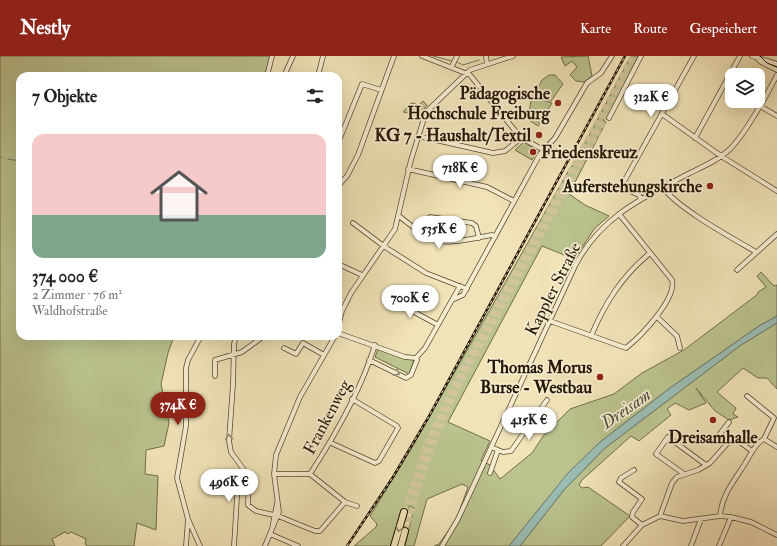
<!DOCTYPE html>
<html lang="de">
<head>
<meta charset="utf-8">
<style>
  :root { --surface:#fff; --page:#f6f6f6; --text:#222; --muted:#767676; --line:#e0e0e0; --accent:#8f2418 }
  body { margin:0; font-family:"IM FELL Double Pica",serif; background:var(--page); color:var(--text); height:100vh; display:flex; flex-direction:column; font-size:15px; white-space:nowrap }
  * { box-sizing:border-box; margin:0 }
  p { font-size:13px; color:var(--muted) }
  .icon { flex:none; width:22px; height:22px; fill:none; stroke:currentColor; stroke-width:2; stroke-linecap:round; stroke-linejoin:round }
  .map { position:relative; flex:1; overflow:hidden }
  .side { position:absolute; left:16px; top:16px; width:326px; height:268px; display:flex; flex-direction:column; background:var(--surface); border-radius:12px; box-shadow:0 4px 16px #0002 }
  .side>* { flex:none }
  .fabs { position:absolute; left:725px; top:12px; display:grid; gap:8px }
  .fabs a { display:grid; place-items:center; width:40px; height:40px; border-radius:8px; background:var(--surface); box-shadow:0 4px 16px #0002; font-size:20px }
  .price { position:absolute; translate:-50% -34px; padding:0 9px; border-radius:14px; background:#fff; color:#222; font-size:13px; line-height:26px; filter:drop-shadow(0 1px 2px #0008) }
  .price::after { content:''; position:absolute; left:50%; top:24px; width:12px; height:9px; margin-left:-6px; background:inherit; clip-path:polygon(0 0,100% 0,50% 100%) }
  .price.on { background:var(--accent); color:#fff }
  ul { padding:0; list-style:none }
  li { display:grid; align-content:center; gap:8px; height:212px; padding:0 16px }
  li+li { border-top:1px solid var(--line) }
  li span { display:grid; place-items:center; height:124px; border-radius:12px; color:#555 }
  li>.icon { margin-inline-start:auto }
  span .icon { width:72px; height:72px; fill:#fffc; stroke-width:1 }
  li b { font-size:17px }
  h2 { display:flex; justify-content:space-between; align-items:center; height:48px; padding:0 16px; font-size:17px }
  header { display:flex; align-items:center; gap:24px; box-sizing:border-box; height:56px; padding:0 20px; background:var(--accent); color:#fff }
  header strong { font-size:19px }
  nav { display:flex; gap:22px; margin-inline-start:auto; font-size:14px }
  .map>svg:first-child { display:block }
</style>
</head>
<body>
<header>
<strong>Nestly</strong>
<nav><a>Karte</a><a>Route</a><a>Gespeichert</a></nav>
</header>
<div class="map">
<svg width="777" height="490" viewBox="0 0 777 490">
  <rect width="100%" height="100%" fill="#f1e3b8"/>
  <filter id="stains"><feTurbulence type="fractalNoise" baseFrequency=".005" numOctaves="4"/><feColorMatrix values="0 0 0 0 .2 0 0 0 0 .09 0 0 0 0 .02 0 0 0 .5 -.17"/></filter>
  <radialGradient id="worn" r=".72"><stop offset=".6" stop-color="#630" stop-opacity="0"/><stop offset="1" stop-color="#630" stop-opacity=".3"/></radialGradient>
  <path fill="#bbc38e" stroke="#706d4a" d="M0,0H270L265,20H20V280H174L168,297L161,328L169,367L164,390L146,394L145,418L158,420L156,474L137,467L134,490H87L85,488L86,483L71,476L68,478L65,476L52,483L55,490H0Z
    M588,0L592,20L584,26L576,25L570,19L577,11L572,5L565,10L561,1Z
    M631,0H640L610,59H606L603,64L606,66L569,138L585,149L609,160L595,172L574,203L542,190L448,366L490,385L481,404L490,409L500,423L532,397L544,379L570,353L614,338L642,317L684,294L758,238V236L766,231L757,220L761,216L774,230L777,229V260L759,270L670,332L600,386L558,430L509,490H434L439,488L456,464L468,431L462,428L427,443L414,490H405L414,452L409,450L407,457L402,456L392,490H354L376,471L377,468L370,460L414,388L570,112L574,108Z
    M549,19H555L563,28L551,45L544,43L537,34L542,24Z
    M534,38L542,44L552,47L538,70L526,62C532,53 529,43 534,38Z
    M423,45L427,49L419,61L414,58L403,56L410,48L414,47L418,50Z
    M524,86L537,94L532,104L515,94Z
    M777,267V333L767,322H758L743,312L717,336L736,352L733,358L738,361L729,364L715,355L696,332L706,347L689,354L675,347L667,353L671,359L639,385L631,380L582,424L579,429L582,432L588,431L630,460L601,490H520L564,434L605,392L741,289Z
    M378,293L406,303L414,304L409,318L375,301Z"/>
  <path fill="#9bbdb4" stroke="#6c7b6e" d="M777,260V267L741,289L605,392L564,434L520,490H509L568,417L600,386L670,332L759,270Z"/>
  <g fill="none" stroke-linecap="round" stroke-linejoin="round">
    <path stroke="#6c7b6e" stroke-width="1" d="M433,0L452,5
      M457,6L463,9L479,4
      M0,101L2,102
      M8,103L20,105"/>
    <path stroke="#d2c49d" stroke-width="6" stroke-dasharray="6 3" stroke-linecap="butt" d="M404,456L425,393L450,338L633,0
      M405,475L430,396L454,338L630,17"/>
    <g stroke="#584a32" stroke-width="5.5">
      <path id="minor" d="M422,0L470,19L521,82L544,94
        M486,0L487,8
        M752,0L777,8
        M758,3L761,6L777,14
        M452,10L457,0
        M267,20L272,0
        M284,20L293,0
        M318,20L323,0
        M760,50L777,60
        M662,58L721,100L777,135
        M609,62L641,0
        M418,80L493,97L505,95L521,82
        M695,82L740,0
        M338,87L362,28L381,34
        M408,113L487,131L514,145
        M338,130L347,120L358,99L394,0
        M663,131C675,151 734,183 756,196
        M641,143L639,139L621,131L694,0
        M399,160C440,193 441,188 492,179L495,181
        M353,167L385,191L426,217L467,233
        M422,178L430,161L472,167L476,170L479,182
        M338,208L362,219
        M737,214L777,178
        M387,243L394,245L438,269
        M452,244L460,230
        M657,261L677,280L680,292
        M550,265L626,292C640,281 677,243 672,224L619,158
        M338,271L342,255L351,237L395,173L411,104L426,56L470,14L513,0
        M338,277L405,301L416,302L425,292L452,244L463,239L540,98L555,82L587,27L601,17L612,0
        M236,280L234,288L233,328L229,385L231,396L249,421L248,449L256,455L278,460L315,475H320L345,446L310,418
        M591,280C605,247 622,220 650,197
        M284,292L296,298L303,287L324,299
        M369,304L406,322L411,319L417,304L416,302
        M215,320V304L242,296L264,280
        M747,340L774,362L764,383
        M719,379L729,366
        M764,383L777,391
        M331,387L375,407L379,405L398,372L397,370L352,343
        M491,391L503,396L511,395L547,344
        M634,414L621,422L619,426L642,443L633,456L632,461L642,469
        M490,417L498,394
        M274,418H310
        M310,418C336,378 361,334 375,289
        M684,418L656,398L668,381L706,409
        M345,446L357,450
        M660,460L672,427L677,421L698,414L710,407L733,381L752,395
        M720,460C722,435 739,420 750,399C753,394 759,385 764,383
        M272,473L277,447
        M270,478L298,490
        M186,490L188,463
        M200,490L188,463L177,422L186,370V312L188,304L201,280
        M234,490L238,426L244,416
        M265,490L279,456L274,418L276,399L300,341L335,280
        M442,490L458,463L575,210C600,161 642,142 688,118C702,111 719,104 730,93C745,78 767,39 777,19
        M623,490L642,469L660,460L683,465L720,460L731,461L751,466L777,479
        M691,490L701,463
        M719,490L731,461"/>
    </g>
    <g stroke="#251705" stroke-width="8">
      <path id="highway" d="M394,490L404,456
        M401,490L405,475"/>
    </g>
    <use href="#minor" stroke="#f6edd1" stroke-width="4"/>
    <use href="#highway" stroke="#f1e3b8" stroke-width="6"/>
    <path stroke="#251705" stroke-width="1" d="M760,0L767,7L777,11"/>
    <g stroke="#251705" stroke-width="2.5">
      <path id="rail" d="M347,490L393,421L428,362L625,0"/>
    </g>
    <use href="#rail" stroke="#f6edd1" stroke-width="1" stroke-dasharray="3" stroke-linecap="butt"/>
  </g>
  <defs><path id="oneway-chevron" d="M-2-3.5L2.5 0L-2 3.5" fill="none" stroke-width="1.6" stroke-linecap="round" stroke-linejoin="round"/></defs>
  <g stroke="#988d75">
    <use href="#oneway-chevron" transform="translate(397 317) rotate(26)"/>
    <use href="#oneway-chevron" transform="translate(229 381) rotate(-94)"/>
  </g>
  <use stroke="#958767" href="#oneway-chevron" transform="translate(399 473) rotate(106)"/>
  <g fill="#8f2418" stroke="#f6edd1" stroke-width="1.5">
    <circle cx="558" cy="47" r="4"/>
    <circle cx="539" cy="79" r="4"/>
    <circle cx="533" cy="96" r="4"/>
    <circle cx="710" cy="130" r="4"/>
    <circle cx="600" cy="321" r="4"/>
    <circle cx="713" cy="364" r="4"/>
  </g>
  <g text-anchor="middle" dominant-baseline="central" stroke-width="3.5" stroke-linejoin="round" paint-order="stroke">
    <g font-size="17" font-weight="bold" fill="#251705" stroke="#f6edd1" text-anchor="end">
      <text x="550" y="37">Pädagogische<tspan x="550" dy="20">Hochschule Freiburg</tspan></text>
      <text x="531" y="79">KG 7 - Haushalt/Textil</text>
      <text x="541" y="96" text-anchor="start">Friedenskreuz</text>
      <text x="702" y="130">Auferstehungskirche</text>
      <text x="592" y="311">Thomas Morus<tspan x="592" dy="20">Burse - Westbau</tspan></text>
      <text x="713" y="381" text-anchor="middle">Dreisamhalle</text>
    </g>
    <g font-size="17" fill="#251705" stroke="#f6edd1">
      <text transform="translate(553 233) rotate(-63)">Kappler Straße</text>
      <text transform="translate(327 361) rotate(-62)">Frankenweg</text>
    </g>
    <g font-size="18" font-style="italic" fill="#4e5142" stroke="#f6edd1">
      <text transform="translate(626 353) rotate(-35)">Dreisam</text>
    </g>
  </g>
  <rect width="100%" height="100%" filter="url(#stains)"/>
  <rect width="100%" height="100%" fill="url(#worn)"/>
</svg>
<div class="fabs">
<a><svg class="icon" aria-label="layers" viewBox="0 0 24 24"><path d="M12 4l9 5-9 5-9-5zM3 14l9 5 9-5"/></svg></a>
</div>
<b class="price" style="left:651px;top:62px">312K €</b>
<b class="price" style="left:460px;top:133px">718K €</b>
<b class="price" style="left:439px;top:194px">535K €</b>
<b class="price" style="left:410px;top:263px">700K €</b>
<b class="price on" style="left:178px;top:370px">374K €</b>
<b class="price" style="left:529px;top:385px">415K €</b>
<b class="price" style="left:229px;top:447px">496K €</b>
<section class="side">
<h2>7 Objekte<svg class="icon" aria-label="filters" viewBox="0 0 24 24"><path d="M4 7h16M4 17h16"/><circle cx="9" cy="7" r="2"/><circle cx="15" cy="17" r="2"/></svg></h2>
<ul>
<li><span style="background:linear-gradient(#f6c9c9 65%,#7fa58c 0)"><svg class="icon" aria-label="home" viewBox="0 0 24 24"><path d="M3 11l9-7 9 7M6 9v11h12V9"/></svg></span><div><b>374 000 €</b><p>2 Zimmer · 76 m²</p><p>Waldhofstraße</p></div></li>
</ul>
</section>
</div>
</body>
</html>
